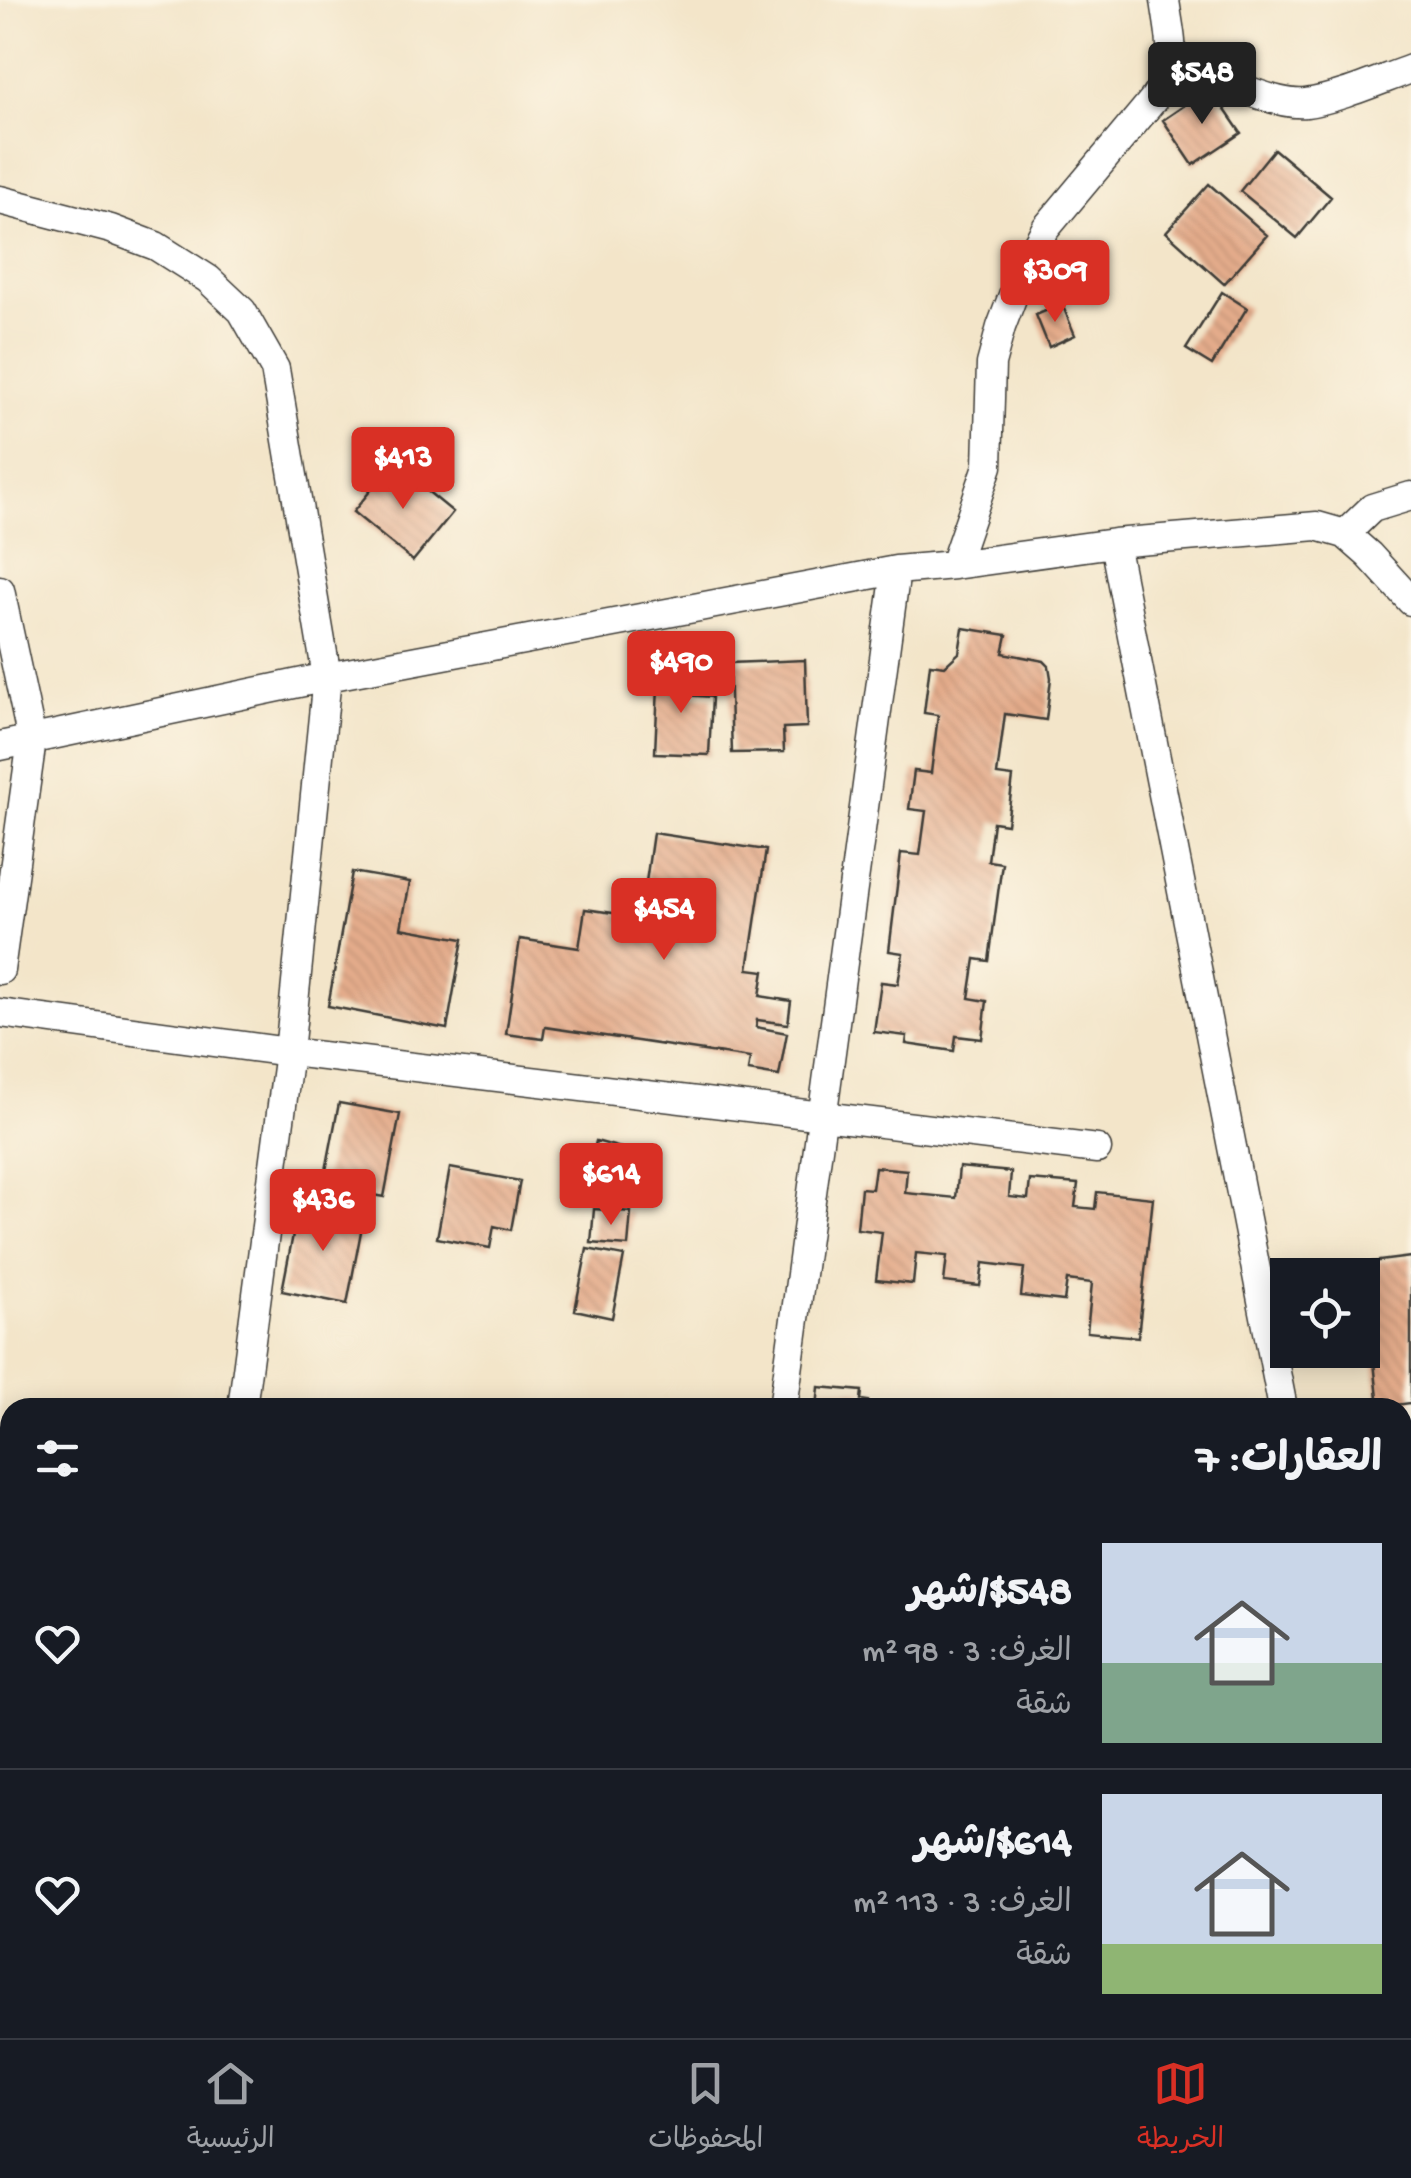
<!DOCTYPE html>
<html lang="ar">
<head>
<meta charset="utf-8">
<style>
  :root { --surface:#171b24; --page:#20242c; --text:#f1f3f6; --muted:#9ea1a6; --line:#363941; --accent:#d93025 }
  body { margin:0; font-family:"Gochi Hand","Playpen Sans Arabic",sans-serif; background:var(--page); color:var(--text); direction:rtl; height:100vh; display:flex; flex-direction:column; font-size:38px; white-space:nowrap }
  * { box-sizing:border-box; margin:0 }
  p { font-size:32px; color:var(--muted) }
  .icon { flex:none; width:55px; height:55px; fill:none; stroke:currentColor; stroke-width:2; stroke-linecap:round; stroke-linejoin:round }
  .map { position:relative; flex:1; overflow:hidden; direction:ltr }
  .panel { position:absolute; left:0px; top:1398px; width:1412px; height:642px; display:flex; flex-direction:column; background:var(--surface); border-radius:30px 30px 0 0; box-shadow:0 5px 25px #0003; direction:rtl }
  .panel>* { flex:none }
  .controls { position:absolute; left:1270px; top:1258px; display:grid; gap:20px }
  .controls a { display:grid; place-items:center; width:110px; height:110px; border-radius:0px; background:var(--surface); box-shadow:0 5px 25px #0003; font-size:50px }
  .price { position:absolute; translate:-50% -85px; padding:0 22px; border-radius:10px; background:var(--accent); color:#fff; font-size:32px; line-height:65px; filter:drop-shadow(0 2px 5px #0008) }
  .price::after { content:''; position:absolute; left:50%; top:60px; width:30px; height:22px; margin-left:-15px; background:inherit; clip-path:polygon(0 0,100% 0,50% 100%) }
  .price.current { background:#222; color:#fff }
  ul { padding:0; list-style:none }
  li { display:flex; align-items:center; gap:30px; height:250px; padding:0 30px }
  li+li { border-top:2px solid var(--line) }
  li span { display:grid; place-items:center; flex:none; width:280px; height:200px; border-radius:0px; color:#555 }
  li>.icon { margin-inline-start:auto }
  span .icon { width:120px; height:120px; fill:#fffc; stroke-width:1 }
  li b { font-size:42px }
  h2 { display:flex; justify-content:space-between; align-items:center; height:120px; padding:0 30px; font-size:42px }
  .menu { display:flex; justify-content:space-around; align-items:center; height:140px; border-top:2px solid var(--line); background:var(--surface); font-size:28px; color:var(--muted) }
  .menu a { display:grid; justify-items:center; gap:5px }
  .menu .current { color:var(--accent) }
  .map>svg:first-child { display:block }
</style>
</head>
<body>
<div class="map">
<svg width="1411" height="2038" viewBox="0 0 1411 2038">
  <defs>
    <pattern id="building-back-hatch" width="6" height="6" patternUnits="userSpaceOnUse" patternTransform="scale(2.5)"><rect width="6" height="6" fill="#e4ac8b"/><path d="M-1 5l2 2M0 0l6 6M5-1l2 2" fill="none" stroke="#c39377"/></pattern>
  </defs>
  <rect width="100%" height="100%" fill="#fcf5e5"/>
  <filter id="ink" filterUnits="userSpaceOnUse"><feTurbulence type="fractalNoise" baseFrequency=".01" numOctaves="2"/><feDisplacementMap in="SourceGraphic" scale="20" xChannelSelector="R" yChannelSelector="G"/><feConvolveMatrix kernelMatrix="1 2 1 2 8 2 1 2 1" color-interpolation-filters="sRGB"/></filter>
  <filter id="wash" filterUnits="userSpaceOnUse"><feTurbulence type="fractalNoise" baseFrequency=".0048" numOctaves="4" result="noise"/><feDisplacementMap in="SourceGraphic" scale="40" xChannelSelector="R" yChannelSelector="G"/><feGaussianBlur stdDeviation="2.25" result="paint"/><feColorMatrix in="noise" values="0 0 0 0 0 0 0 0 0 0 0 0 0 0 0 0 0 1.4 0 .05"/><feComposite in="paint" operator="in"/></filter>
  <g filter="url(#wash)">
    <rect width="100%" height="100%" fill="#f3e5c9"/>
    <g id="blocks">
      <path fill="url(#building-back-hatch)" d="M1210,88L1241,133L1193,165L1163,120Z
        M1274,149L1331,197L1297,238L1240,191Z
        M1209,184L1267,235L1224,284L1166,232Z
        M1222,292L1247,308L1212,365L1186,349Z
        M1062,304L1075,335L1049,347L1036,315Z
        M393,463L453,512L413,561L353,512Z
        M963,628L1007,635L1003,653L1044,661L1049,666L1051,678L1046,720L1005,714L997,775L1013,777L1007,824L993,822L988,861L1002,863L989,961L975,959L969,998L987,1001L982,1039L956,1036L954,1051L906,1044L907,1036L874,1032L881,982L898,984L903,953L889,951L901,853L920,855L926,811L909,809L914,771L931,773L938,715L924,713L930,664L945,666L959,653Z
        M805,660L807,727L783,728L784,752L732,753L729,663Z
        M659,664L686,665L684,695L712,697L709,755L655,753Z
        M653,833L766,850L748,969L764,971L760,996L791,1001L788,1024L757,1020L756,1027L787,1033L779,1076L748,1071L750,1058L545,1027L543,1039L506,1034L520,939L579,948L585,909L641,917Z
        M352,872L410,882L401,928L463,939L447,1029L328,1006Z
        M339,1103L400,1114L384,1197L323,1186Z
        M596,1141L650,1156L640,1192L587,1178Z
        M875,1167L907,1170L905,1193L956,1198L959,1167L1011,1172L1009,1197L1028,1199L1030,1180L1078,1184L1075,1207L1095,1209L1097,1192L1153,1198L1138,1337L1087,1332L1092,1283L1067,1280L1064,1301L1021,1296L1024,1268L983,1263L980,1286L944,1282L947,1256L916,1253L913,1284L876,1280L882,1232L857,1229L861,1188L872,1189Z
        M450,1168L520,1181L511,1230L494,1226L490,1248L437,1238Z
        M299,1204L364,1216L347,1304L282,1291Z
        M594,1209L631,1212L628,1246L591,1243Z
        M587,1249L624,1256L612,1318L575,1310Z
        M1411,1257V1403L1379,1407L1363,1263Z
        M819,1387L862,1391L861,1400L868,1401L867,1408H817Z
        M351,2030H397L396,2038L351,2032Z
        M766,2030H1026L1025,2038H765Z
        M1114,2030H1172L1171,2038H1112Z"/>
    </g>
  </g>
  <g filter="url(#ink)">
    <use href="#blocks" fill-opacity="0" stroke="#3c3a36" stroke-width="2.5"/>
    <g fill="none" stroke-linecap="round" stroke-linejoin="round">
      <g stroke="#3c3a36" stroke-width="31">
        <path id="minor" d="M1172,56C1205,71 1271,107 1306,103C1337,99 1380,80 1411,69
          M0,200L111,229L156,246L208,279L242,311L275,369L327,677L289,1052L242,1408
          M1345,534L1372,508L1411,496
          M1114,543L1283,1408
          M954,565L988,466L991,364L1001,327L1023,269L1046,228L1153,100C1180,61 1171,45 1165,0
          M0,590L32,740L0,970
          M0,746L327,677L896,570L954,565L1114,543L1317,526L1345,534L1369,555L1411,601
          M0,1013L289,1052L1097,1149
          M783,1408L896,570
          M0,1486L10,1487
          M0,1543L10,1544
          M1402,1569L1411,1559
          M1402,1653L1411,1641
          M0,2030L63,2038
          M144,2038L145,2030
          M709,2038L710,2030
          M1268,2038L1269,2030
          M1315,2038L1316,2030"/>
      </g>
      <use href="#minor" stroke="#fff" stroke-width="28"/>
    </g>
  </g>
</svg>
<div class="controls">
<a><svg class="icon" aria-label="locate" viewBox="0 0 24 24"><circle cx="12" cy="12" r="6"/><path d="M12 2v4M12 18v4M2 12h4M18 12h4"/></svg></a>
</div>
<b class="price current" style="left:1202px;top:127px">$548</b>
<b class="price" style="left:1055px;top:325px">$309</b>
<b class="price" style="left:403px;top:512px">$413</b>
<b class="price" style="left:681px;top:716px">$490</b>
<b class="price" style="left:664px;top:963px">$454</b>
<b class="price" style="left:611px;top:1228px">$614</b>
<b class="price" style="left:323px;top:1254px">$436</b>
<section class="panel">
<h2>العقارات: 7<svg class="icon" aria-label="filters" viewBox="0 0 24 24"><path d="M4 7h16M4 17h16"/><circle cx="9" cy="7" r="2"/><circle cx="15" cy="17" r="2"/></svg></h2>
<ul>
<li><span style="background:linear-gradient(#c9d6e8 60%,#7fa58c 0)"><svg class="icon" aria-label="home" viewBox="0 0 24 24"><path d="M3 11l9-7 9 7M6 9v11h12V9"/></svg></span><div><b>$548/شهر</b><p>الغرف: 3 · 98 m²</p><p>شقة</p></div><svg class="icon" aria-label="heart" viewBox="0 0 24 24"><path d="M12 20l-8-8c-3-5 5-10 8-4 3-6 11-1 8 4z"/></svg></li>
<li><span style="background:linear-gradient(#c9d6e8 75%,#8fb573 0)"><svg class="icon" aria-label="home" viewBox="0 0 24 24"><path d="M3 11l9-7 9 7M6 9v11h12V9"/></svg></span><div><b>$614/شهر</b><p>الغرف: 3 · 113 m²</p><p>شقة</p></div><svg class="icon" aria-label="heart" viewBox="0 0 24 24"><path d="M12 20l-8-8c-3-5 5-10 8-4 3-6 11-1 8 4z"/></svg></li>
</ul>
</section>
</div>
<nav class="menu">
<a class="current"><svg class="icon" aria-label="map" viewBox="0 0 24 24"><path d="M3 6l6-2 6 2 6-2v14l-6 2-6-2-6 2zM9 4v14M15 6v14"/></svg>الخريطة</a>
<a><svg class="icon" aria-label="saved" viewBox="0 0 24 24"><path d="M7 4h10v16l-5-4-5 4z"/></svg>المحفوظات</a>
<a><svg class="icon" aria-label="home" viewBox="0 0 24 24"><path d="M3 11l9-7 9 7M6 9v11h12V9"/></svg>الرئيسية</a>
</nav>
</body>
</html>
